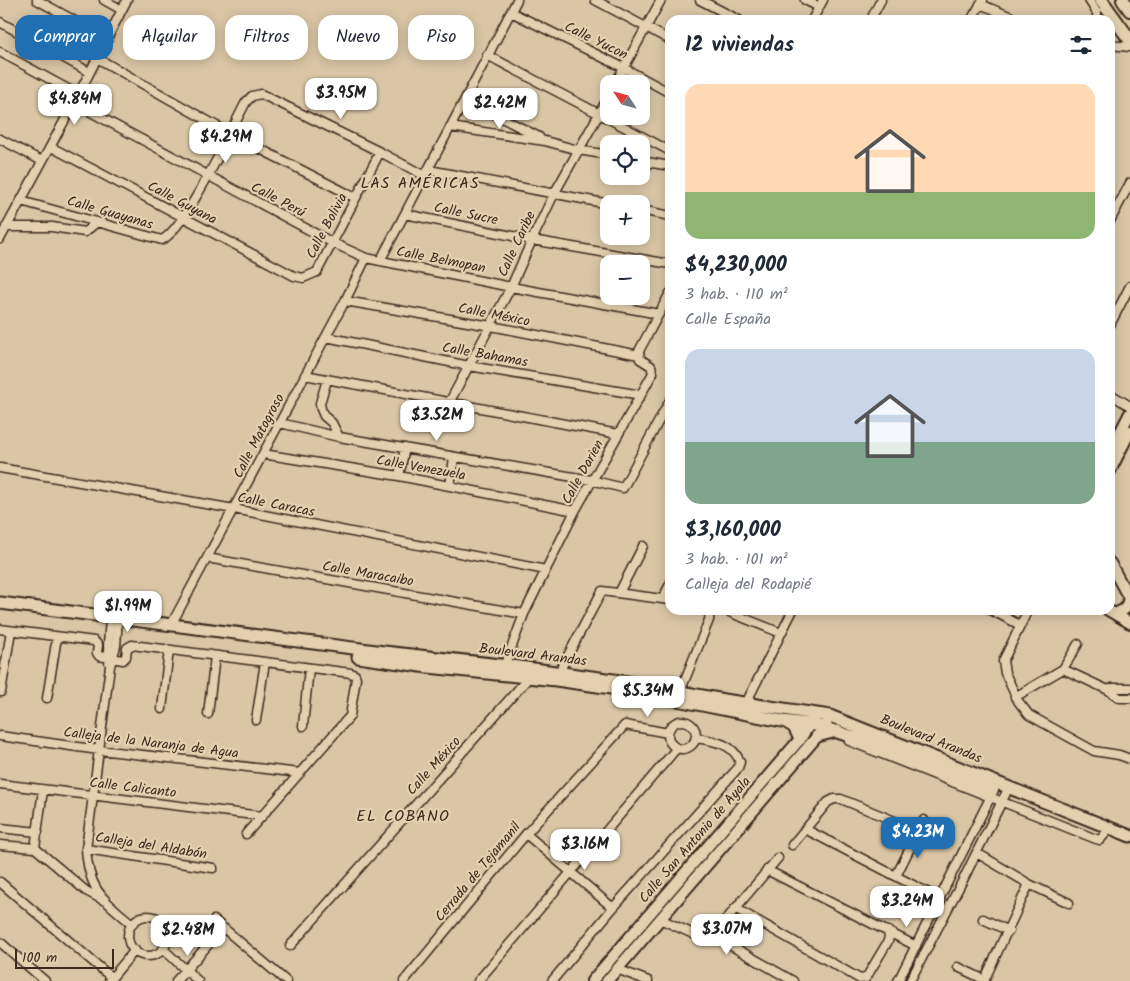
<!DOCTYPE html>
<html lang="es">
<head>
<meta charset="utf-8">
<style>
  :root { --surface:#fff; --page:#f2f2f3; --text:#1f2937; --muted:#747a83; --accent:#1f6fb2 }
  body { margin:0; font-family:Kalam,sans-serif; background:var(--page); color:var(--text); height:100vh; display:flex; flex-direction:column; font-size:19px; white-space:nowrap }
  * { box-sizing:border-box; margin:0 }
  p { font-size:16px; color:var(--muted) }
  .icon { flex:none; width:28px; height:28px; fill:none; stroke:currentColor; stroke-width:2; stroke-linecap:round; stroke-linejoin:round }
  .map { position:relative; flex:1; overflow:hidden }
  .sheet { position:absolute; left:665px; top:15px; width:450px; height:600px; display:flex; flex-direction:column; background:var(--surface); border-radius:15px; box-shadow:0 2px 12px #0003 }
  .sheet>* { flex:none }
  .guide { position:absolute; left:15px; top:15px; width:475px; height:45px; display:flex; gap:10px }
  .needle { width:32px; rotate:306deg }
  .tools { position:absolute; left:600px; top:75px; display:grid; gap:10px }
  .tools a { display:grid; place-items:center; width:50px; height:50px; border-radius:10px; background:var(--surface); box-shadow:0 2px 12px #0003; font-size:25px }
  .scale { position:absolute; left:15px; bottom:12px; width:99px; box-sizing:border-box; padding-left:5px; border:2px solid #3b2a1e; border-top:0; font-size:14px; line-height:18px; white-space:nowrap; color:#3b2a1e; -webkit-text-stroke:4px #e4d0ae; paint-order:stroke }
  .price { position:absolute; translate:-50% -42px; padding:0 11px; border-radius:10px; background:#fff; color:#222; font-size:16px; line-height:32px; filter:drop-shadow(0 1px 2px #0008) }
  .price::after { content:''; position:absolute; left:50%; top:30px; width:15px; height:11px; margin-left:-8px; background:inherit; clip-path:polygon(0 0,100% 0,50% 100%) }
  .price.current { background:var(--accent); color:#fff }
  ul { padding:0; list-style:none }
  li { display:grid; align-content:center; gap:10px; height:265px; padding:0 20px }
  li span { display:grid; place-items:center; height:155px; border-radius:15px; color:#555 }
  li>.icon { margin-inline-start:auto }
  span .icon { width:90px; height:90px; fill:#fffc; stroke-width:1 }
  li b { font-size:21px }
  h2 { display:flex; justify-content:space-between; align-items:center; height:60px; padding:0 20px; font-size:21px }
  .pill { padding:0 18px; border-radius:15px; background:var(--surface); box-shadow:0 2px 12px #0003; font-size:18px; line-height:45px }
  .pill.current { background:var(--accent); color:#fff }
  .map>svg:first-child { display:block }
</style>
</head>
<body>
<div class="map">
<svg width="1130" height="981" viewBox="0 0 1130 981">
  <rect width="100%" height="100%" fill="#dac6a5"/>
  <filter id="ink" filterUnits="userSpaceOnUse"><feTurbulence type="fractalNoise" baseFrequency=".02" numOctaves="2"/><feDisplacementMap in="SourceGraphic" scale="10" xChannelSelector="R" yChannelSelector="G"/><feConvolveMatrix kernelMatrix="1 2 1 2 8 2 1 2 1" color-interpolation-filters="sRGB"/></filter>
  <g filter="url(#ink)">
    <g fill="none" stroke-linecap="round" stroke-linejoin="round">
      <g stroke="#3b2a1e" stroke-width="11">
        <path id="minor" d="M37,0L108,39
          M104,0L122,10
          M595,0L670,40
          M700,0L739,20
          M805,0L819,7
          M1089,0L1097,13V20
          M980,4L1019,20
          M511,12L624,68L670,93
          M873,15L881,0
          M812,20L823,0
          M971,20L983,0
          M0,22L89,72
          M1110,45L1130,47
          M0,52L79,95
          M487,55L670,151
          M97,58L229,133L356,198
          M615,84L661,0
          M465,99L539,137
          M74,103L333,243L366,258L511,287L659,314
          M450,127L545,141L578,150L609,155
          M0,139L42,161
          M51,147L294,276L303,278L317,272L380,152
          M641,161L670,166
          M429,170L609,204
          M21,201L162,240C186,228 231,130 246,102L252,96L261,94L380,152L425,176
          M641,210L670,216
          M405,214L532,240L670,264
          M1110,221L1130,183
          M6,227H52L85,232L97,222
          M0,239L74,103L127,0
          M380,261L517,0
          M345,301L491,326L639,355
          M1110,325L1130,286
          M326,337L469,366L641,395
          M305,375L618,434
          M327,380L320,403L321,409L324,416L332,423L339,437
          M1110,394L1130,406
          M449,403L511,287L532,240L554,194L609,96
          M280,423L339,437L591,480L623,488L670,400
          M263,454L399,476L575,511
          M0,468L234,509L546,570
          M399,476L405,448
          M450,486L454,457
          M207,558L524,614
          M619,593L643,546
          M663,598L670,584
          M724,610L781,633
          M991,610L1020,625
          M1028,610L1003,661L1005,673L1018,701L1029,715L1094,751L1119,755L1130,759
          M118,618L116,646L110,666L86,849C89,891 102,898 132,924
          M171,625L345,301L366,258
          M0,629L94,641L98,645L97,653L99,656L123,660L126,657L127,648L132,645L351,673L355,675L356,678L350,716L246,834
          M109,662L108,645L110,617
          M1063,669L1078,644
          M503,670L524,614L575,511L653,373L651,366L640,359L639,351L670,293
          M557,676L602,591L670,600
          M1108,690L1112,688H1130
          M1,692L11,631
          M680,692L709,620L710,610
          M1015,697L1063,669L1108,690L1120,698H1130
          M47,698L57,637
          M744,707L793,610
          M162,709L169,650
          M208,714L215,656
          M256,720L265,662
          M668 735a14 14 0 1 1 28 0a14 14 0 1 1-28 0Z
          M303,726L309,668
          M0,736L99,750L300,773
          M849,741L1096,839L1100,840L1105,834
          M0,784L262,816
          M0,828L38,832
          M805,829L940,899
          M526,834L613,908
          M0,845L35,848
          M792,845L828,802L834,799H841L919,831
          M35,848L86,891L103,900
          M35,848L43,790
          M86,849L213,868
          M977,853L1029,884L1069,903
          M767,870L916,946
          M896,876L924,820
          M0,882L112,978
          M735,908L860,979L866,978L887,943L889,938L888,931
          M128 936a20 20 0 1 1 40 0a20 20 0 1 1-40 0Z
          M660,919L700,937L721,940L793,981
          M983,919L1009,931
          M214,920L286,981
          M724,922L778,858
          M0,942L45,981
          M290,946L531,675
          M163,949L198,981
          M958,967L985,980
          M617,969L648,981
          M109,981L135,950
          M176,981L223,928
          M404,981L526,834L625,725L668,733
          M478,981L677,748
          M552,981L613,908L738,768L740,762C733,743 714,741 696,738
          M898,981L998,782
          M910,981L964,878L1009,787
          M984,981L1029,884"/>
      </g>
      <g stroke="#3b2a1e" stroke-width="14">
        <path id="tertiary" d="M1110,452L1130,413
          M1110,471L1130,431
          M1110,563L1130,600
          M1108,610L1130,623
          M1115,614L1125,609L1129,599
          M592,981L800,739L810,724L812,718
          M607,981L820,733L830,716"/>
      </g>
      <g stroke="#3b2a1e" stroke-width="15">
        <path id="secondary" d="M0,603L384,652L519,667L621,681L724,700L830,716L1130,836
          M358,657L428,667L556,680L632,691L782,721L816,725L871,743L989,787
          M786,722L794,727L800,739
          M817,736L837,731"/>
      </g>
      <g stroke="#3b2a1e" stroke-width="16">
        <path id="primary" d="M1101,0L1130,40
          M1123,0L1130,10"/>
      </g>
      <use href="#minor" stroke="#e4d0ae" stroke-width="8"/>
      <use href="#tertiary" stroke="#e4d0ae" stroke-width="10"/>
      <use href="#secondary" stroke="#e4d0ae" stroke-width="11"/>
      <use href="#primary" stroke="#e4d0ae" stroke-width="12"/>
    </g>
  </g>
  <g text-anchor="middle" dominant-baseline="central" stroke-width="4.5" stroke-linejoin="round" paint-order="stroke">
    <g font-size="14" fill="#3b2a1e" stroke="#e4d0ae">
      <text transform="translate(596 41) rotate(26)">Calle Yucon</text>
      <text transform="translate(278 200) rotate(28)">Calle Perú</text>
      <text transform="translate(182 203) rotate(28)">Calle Guyana</text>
      <text transform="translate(110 213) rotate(16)">Calle Guayanas</text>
      <text transform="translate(466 214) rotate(12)">Calle Sucre</text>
      <text transform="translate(327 226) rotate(-62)">Calle Bolivia</text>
      <text transform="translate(517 244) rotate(-65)">Calle Caribe</text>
      <text transform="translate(441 260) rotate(11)">Calle Belmopan</text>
      <text transform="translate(494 315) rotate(11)">Calle México</text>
      <text transform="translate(485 355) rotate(10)">Calle Bahamas</text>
      <text transform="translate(259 436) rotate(-62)">Calle Matogroso</text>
      <text transform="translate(421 468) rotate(10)">Calle Venezuela</text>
      <text transform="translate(583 472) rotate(-61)">Calle Darien</text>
      <text transform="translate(276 505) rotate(11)">Calle Caracas</text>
      <text transform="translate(368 574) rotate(10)">Calle Maracaibo</text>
      <text transform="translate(533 655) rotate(7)">Boulevard Arandas</text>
      <text transform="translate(931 739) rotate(22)">Boulevard Arandas</text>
      <text transform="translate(151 743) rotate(7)">Calleja de la Naranja de Agua</text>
      <text transform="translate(434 766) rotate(-48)">Calle México</text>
      <text transform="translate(133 788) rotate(7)">Calle Calicanto</text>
      <text transform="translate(695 840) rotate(-49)">Calle San Antonio de Ayala</text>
      <text transform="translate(151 846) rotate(9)">Calleja del Aldabón</text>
      <text transform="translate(478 872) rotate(-50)">Cerrada de Tejamanil</text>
    </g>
    <g font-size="16" letter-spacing="1" fill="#3b2a1e" stroke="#e4d0ae">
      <text x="420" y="183">LAS AMÉRICAS</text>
      <text x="403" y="816">EL COBANO</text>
    </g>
  </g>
</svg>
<div class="tools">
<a><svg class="needle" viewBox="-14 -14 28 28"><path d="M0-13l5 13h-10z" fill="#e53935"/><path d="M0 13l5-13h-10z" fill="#747a83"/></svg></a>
<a><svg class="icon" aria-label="locate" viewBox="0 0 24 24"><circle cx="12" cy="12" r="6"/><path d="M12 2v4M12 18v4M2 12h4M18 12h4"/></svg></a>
<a>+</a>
<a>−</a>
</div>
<div class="scale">100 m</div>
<b class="price" style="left:341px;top:120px">$3.95M</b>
<b class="price" style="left:75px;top:126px">$4.84M</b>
<b class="price" style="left:500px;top:130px">$2.42M</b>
<b class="price" style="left:226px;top:164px">$4.29M</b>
<b class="price" style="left:437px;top:442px">$3.52M</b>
<b class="price" style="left:128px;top:633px">$1.99M</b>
<b class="price" style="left:648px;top:718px">$5.34M</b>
<b class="price current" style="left:918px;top:859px">$4.23M</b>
<b class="price" style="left:585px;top:871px">$3.16M</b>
<b class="price" style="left:907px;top:928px">$3.24M</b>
<b class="price" style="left:727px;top:956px">$3.07M</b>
<b class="price" style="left:188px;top:957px">$2.48M</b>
<div class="guide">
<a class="pill current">Comprar</a>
<a class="pill">Alquilar</a>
<a class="pill">Filtros</a>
<a class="pill">Nuevo</a>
<a class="pill">Piso</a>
</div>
<section class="sheet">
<h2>12 viviendas<svg class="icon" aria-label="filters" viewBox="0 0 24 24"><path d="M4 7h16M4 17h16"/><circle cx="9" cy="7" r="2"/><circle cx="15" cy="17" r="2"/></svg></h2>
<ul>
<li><span style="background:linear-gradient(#ffd9b3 70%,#8fb573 0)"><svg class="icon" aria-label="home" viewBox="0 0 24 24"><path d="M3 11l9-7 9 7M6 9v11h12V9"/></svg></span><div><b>$4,230,000</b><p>3 hab. · 110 m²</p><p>Calle España</p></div></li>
<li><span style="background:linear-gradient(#c9d6e8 60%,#7fa58c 0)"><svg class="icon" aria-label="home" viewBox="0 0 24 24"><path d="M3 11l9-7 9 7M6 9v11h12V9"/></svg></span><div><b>$3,160,000</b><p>3 hab. · 101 m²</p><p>Calleja del Rodapié</p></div></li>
</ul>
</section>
</div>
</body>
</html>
